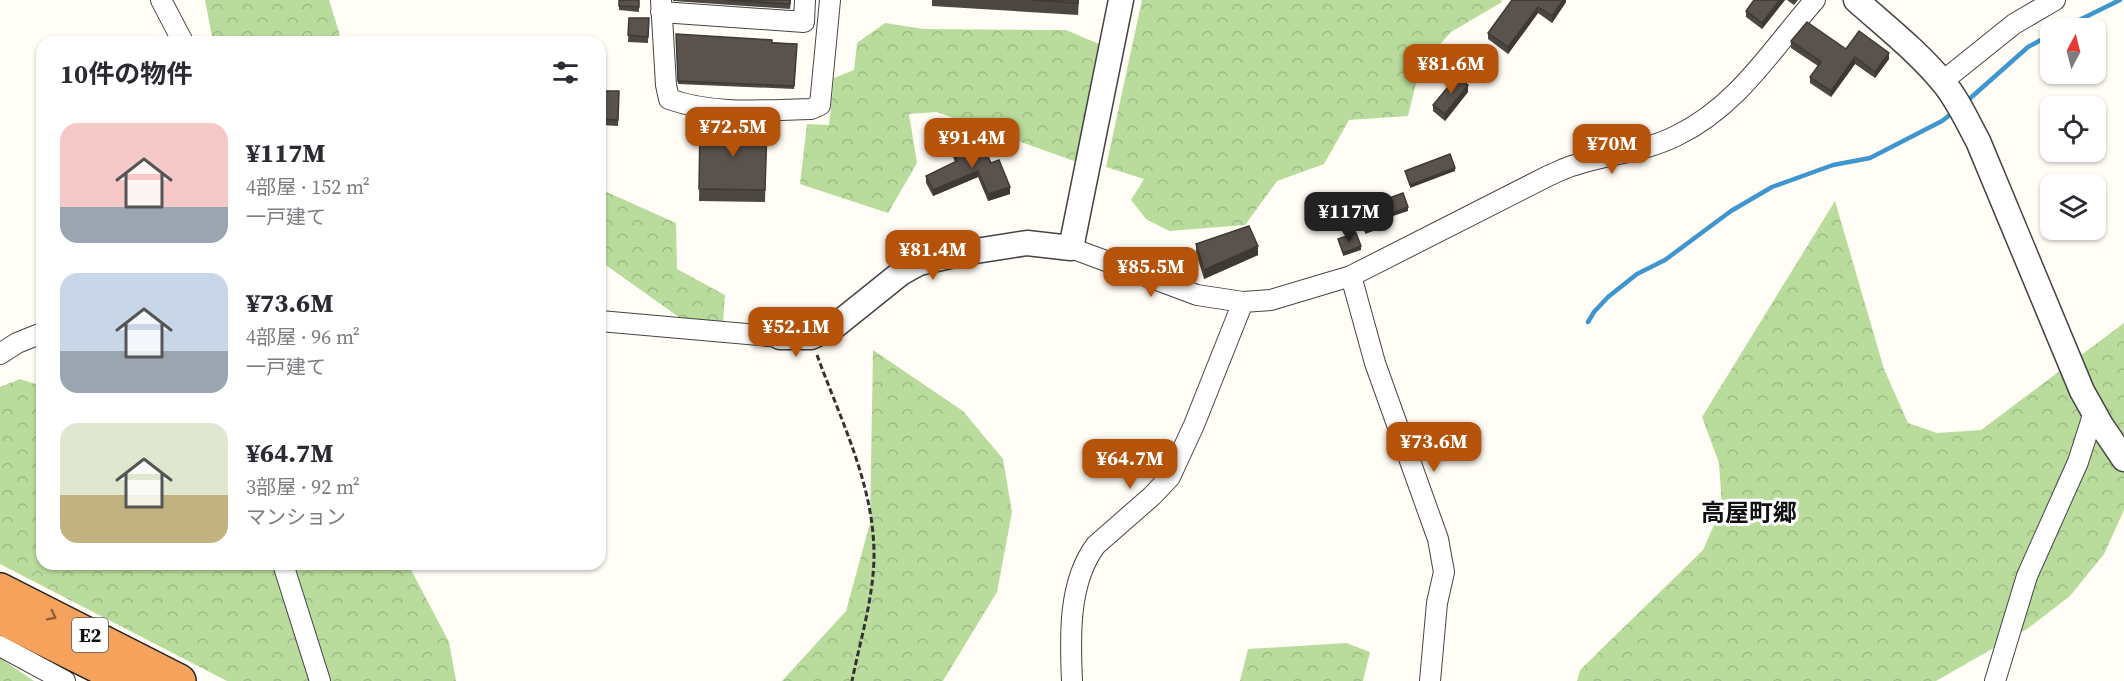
<!DOCTYPE html>
<html lang="ja">
<head>
<meta charset="utf-8">
<style>
  :root { --surface:#fff; --page:#f7f7f7; --text:#2b2b33; --muted:#7c7c81; --accent:#b45309 }
  body { margin:0; font-family:"Source Serif 4","Noto Sans JP",serif; background:var(--page); color:var(--text); height:100vh; display:flex; flex-direction:column; font-size:22px; white-space:nowrap }
  * { box-sizing:border-box; margin:0 }
  p { font-size:20px; color:var(--muted) }
  .icon { flex:none; width:33px; height:33px; fill:none; stroke:currentColor; stroke-width:2; stroke-linecap:round; stroke-linejoin:round }
  .map { position:relative; flex:1; overflow:hidden }
  .sheet { position:absolute; left:36px; top:36px; width:570px; height:534px; display:flex; flex-direction:column; background:var(--surface); border-radius:18px; box-shadow:0 2px 4px #0004 }
  .sheet>* { flex:none }
  .needle { width:39px; rotate:7deg }
  .controls { position:absolute; left:2040px; top:18px; display:grid; gap:12px }
  .controls a { display:grid; place-items:center; width:66px; height:66px; border-radius:12px; background:var(--surface); box-shadow:0 2px 4px #0004; font-size:30px }
  .price { position:absolute; translate:-50% -51px; padding:0 14px; border-radius:12px; background:var(--accent); color:#fff; font-size:20px; line-height:39px; filter:drop-shadow(0 2px 3px #0008) }
  .price::after { content:''; position:absolute; left:50%; top:36px; width:18px; height:14px; margin-left:-9px; background:inherit; clip-path:polygon(0 0,100% 0,50% 100%) }
  .price.on { background:#222; color:#fff }
  ul { padding:0; list-style:none }
  li { display:flex; align-items:center; gap:18px; height:150px; padding:0 24px }
  li span { display:grid; place-items:center; flex:none; width:168px; height:120px; border-radius:18px; color:#555 }
  li>.icon { margin-inline-start:auto }
  span .icon { width:72px; height:72px; fill:#fffc; stroke-width:1 }
  li b { font-size:26px }
  h2 { display:flex; justify-content:space-between; align-items:center; height:72px; padding:0 24px; font-size:26px }
  .map>svg:first-child { display:block }
</style>
</head>
<body>
<div class="map">
<svg width="2124" height="681" viewBox="0 0 2124 681">
  <defs>
    <pattern id="forest-crowns" width="20" height="18" patternUnits="userSpaceOnUse" patternTransform="scale(1.5)"><rect width="20" height="18" fill="#b9dc9c"/><path d="M2 6a3 3 0 1 1 6 0M12 15a3 3 0 1 1 6 0" fill="none" stroke="#9ebc85"/></pattern>
  </defs>
  <rect width="100%" height="100%" fill="#fffdf5"/>
  <path fill="url(#forest-crowns)" d="M205,0H329L342,42H213Z
    M1142,0H1501L1502,2L1451,32L1420,67L1408,116L1349,120L1324,164L1277,181L1245,225L1169,231L1146,219L1131,200L1144,179L1106,167Z
    M885,23L924,29L1066,30L1099,44L1077,162L937,112L909,114L917,163L888,213L800,184L807,124L829,125L834,78L854,70L857,43Z
    M600,189L676,223L677,269L725,295L723,322L683,320L600,261Z
    M1835,201L1884,369L1908,423L1937,433L1981,430L2124,323V510L2104,554L2070,596L2027,629L1936,681H1577L1580,670L1703,550L1722,507L1719,463L1702,417Z
    M873,350L963,411L1003,459L1012,512L997,592L943,681H782L846,611L870,523Z
    M20,379L42,386V564H408L449,642L456,681H227L0,564V387Z
    M1346,643L1370,652L1363,681H1240L1248,649Z
    M0,658L34,681H0Z"/>
  <g fill="none" stroke-linecap="round" stroke-linejoin="round">
    <path stroke="#3f96cf" stroke-width="4.5" d="M2063,28L2120,0
      M1966,102L2028,47L2050,35
      M1588,322L1594,312L1608,297L1637,274L1665,260L1731,211L1772,187L1833,165L1870,158L1942,121L1955,111"/>
    <g stroke="#444" stroke-width="22">
      <path id="minor" d="M161,0L183,42
        M661,0L666,85L669,99C714,115 763,110 811,109L820,105L830,0
        M661,12L804,22L805,0
        M1943,81L2014,24L2055,0
        M1071,248L1197,295L1243,302L1271,300L1351,276L1550,175C1558,172 1566,167 1575,165C1608,154 1644,152 1676,136C1738,106 1771,50 1815,0
        M1351,276L1375,363L1438,539L1444,572L1437,603L1430,681
        M600,321L780,337
        M0,354L17,343L42,333
        M283,564L320,681
        M0,646L65,681
        M1072,681C1070,637 1068,582 1096,545L1152,496L1170,477L1194,425L1243,302
        M1995,681L2027,576L2078,462L2094,412"/>
    </g>
    <g stroke="#444" stroke-width="27">
      <path id="tertiary" d="M1856,0C1885,26 1917,51 1942,81C1957,98 1967,121 1978,141L2082,391L2101,425L2124,459
        M780,337H811L835,326L901,273L919,263L963,253L1027,243L1071,248L1121,0"/>
    </g>
    <g stroke="#222" stroke-width="36">
      <path id="motorway" d="M0,590L179,681
        M0,617L128,681"/>
    </g>
    <path stroke="#333" stroke-width="3" stroke-dasharray="6 3" stroke-linecap="butt" d="M817,355C841,421 875,487 874,558C873,600 860,641 852,681"/>
    <use href="#minor" stroke="#fff" stroke-width="20"/>
    <use href="#tertiary" stroke="#fff" stroke-width="24"/>
    <use href="#motorway" stroke="#f5a25d" stroke-width="33"/>
  </g>
  <path fill="#4d4742" d="M619,0H639V12L619,10Z
    M673,0H791L790,9L673,1Z
    M932,0H1079L1078,15L932,6Z
    M1512,0H1566V2L1552,23L1538,13L1508,54L1488,39V33Z
    M1785,0L1762,29L1746,17V11Z
    M1787,0H1798L1794,5Z
    M629,18H649L648,43L628,42Z
    M676,34L797,44L794,89L678,84Z
    M1791,41L1846,49L1889,59L1875,78L1855,64L1831,97L1810,83V77L1818,66L1791,48Z
    M600,91H619L618,126L600,125Z
    M1468,92L1445,121L1433,111V105Z
    M700,126L767,127L765,202L699,201Z
    M953,151L991,163L1010,194L988,201L978,177L933,196L926,183V176L955,162L953,157Z
    M1196,244L1258,255L1204,279L1196,253Z"/>
  <path fill="#3f3936" d="M1563,0H1566V2L1552,23V16Z
    M1780,0H1785L1762,29V23Z
    M1538,7V13L1508,54V47Z
    M1889,53V59L1875,78V72Z
    M1855,57V64L1831,97V91Z
    M1468,85V92L1445,121V114Z
    M1455,168V171L1410,188V185Z
    M978,171V177L933,196V190Z
    M1010,187V194L988,201V194Z
    M1408,207V211L1390,217V214Z
    M1384,224V227L1365,234V231Z
    M1258,246V255L1204,279V270Z
    M1361,246V250L1343,256V253Z"/>
  <path fill="#5a524d" stroke="#3f3936" stroke-width="1.5" d="M619,0H639V7L619,6Z
    M726,0H790V4Z
    M1031,0H1078V3Z
    M1512,0H1563L1552,16L1538,7L1508,47L1488,33Z
    M1754,0H1780L1762,23L1746,11Z
    M629,18H649L648,37L628,35Z
    M1807,22L1846,49L1859,31L1889,53L1875,72L1855,57L1831,91L1810,77L1821,62L1791,41Z
    M676,34L772,40V43L797,44L794,86L678,81Z
    M1457,76L1468,85L1445,114L1433,105Z
    M600,91H619L618,120L600,119Z
    M700,126L767,127L765,190L699,189Z
    M981,141L991,163L999,160L1010,187L988,194L978,171L933,190L926,176L957,161L953,151Z
    M1450,154L1455,168L1410,185L1405,171Z
    M1403,193L1408,207L1390,214L1384,200Z
    M1379,210L1384,224L1365,231L1360,217Z
    M1249,226L1258,246L1204,270L1196,244Z
    M1356,233L1361,246L1343,253L1338,239Z"/>
  <defs><path id="oneway-chevron" d="M-2-3.5L2.5 0L-2 3.5" fill="none" stroke-width="1.6" stroke-linecap="round" stroke-linejoin="round" transform="scale(1.5)"/></defs>
  <use stroke="#8e613b" href="#oneway-chevron" transform="translate(52 616) rotate(27)"/>
  <g text-anchor="middle" dominant-baseline="central" stroke-width="6" stroke-linejoin="round" paint-order="stroke">
    <rect fill="#fff" stroke="#585858" stroke-width="1.5" x="72" y="618" width="36" height="34" rx="4.5"/>
    <g font-size="20" font-weight="bold" fill="#111">
      <text x="90" y="635">E2</text>
    </g>
    <g font-size="24" font-weight="bold" fill="#111" stroke="#fff">
      <text x="1749" y="512">高屋町郷</text>
    </g>
  </g>
</svg>
<div class="controls">
<a><svg class="needle" viewBox="-14 -14 28 28"><path d="M0-13l5 13h-10z" fill="#e53935"/><path d="M0 13l5-13h-10z" fill="#7c7c81"/></svg></a>
<a><svg class="icon" aria-label="locate" viewBox="0 0 24 24"><circle cx="12" cy="12" r="6"/><path d="M12 2v4M12 18v4M2 12h4M18 12h4"/></svg></a>
<a><svg class="icon" aria-label="layers" viewBox="0 0 24 24"><path d="M12 4l9 5-9 5-9-5zM3 14l9 5 9-5"/></svg></a>
</div>
<b class="price" style="left:1451px;top:95px">¥81.6M</b>
<b class="price" style="left:733px;top:158px">¥72.5M</b>
<b class="price" style="left:972px;top:169px">¥91.4M</b>
<b class="price" style="left:1612px;top:175px">¥70M</b>
<b class="price on" style="left:1349px;top:243px">¥117M</b>
<b class="price" style="left:933px;top:281px">¥81.4M</b>
<b class="price" style="left:1151px;top:298px">¥85.5M</b>
<b class="price" style="left:796px;top:358px">¥52.1M</b>
<b class="price" style="left:1434px;top:473px">¥73.6M</b>
<b class="price" style="left:1130px;top:490px">¥64.7M</b>
<section class="sheet">
<h2>10件の物件<svg class="icon" aria-label="filters" viewBox="0 0 24 24"><path d="M4 7h16M4 17h16"/><circle cx="9" cy="7" r="2"/><circle cx="15" cy="17" r="2"/></svg></h2>
<ul>
<li><span style="background:linear-gradient(#f6c9c9 70%,#9aa5b1 0)"><svg class="icon" aria-label="home" viewBox="0 0 24 24"><path d="M3 11l9-7 9 7M6 9v11h12V9"/></svg></span><div><b>¥117M</b><p>4部屋 · 152 m²</p><p>一戸建て</p></div></li>
<li><span style="background:linear-gradient(#c9d6e8 65%,#9aa5b1 0)"><svg class="icon" aria-label="home" viewBox="0 0 24 24"><path d="M3 11l9-7 9 7M6 9v11h12V9"/></svg></span><div><b>¥73.6M</b><p>4部屋 · 96 m²</p><p>一戸建て</p></div></li>
<li><span style="background:linear-gradient(#dfe7d0 60%,#c2b280 0)"><svg class="icon" aria-label="home" viewBox="0 0 24 24"><path d="M3 11l9-7 9 7M6 9v11h12V9"/></svg></span><div><b>¥64.7M</b><p>3部屋 · 92 m²</p><p>マンション</p></div></li>
</ul>
</section>
</div>
</body>
</html>
